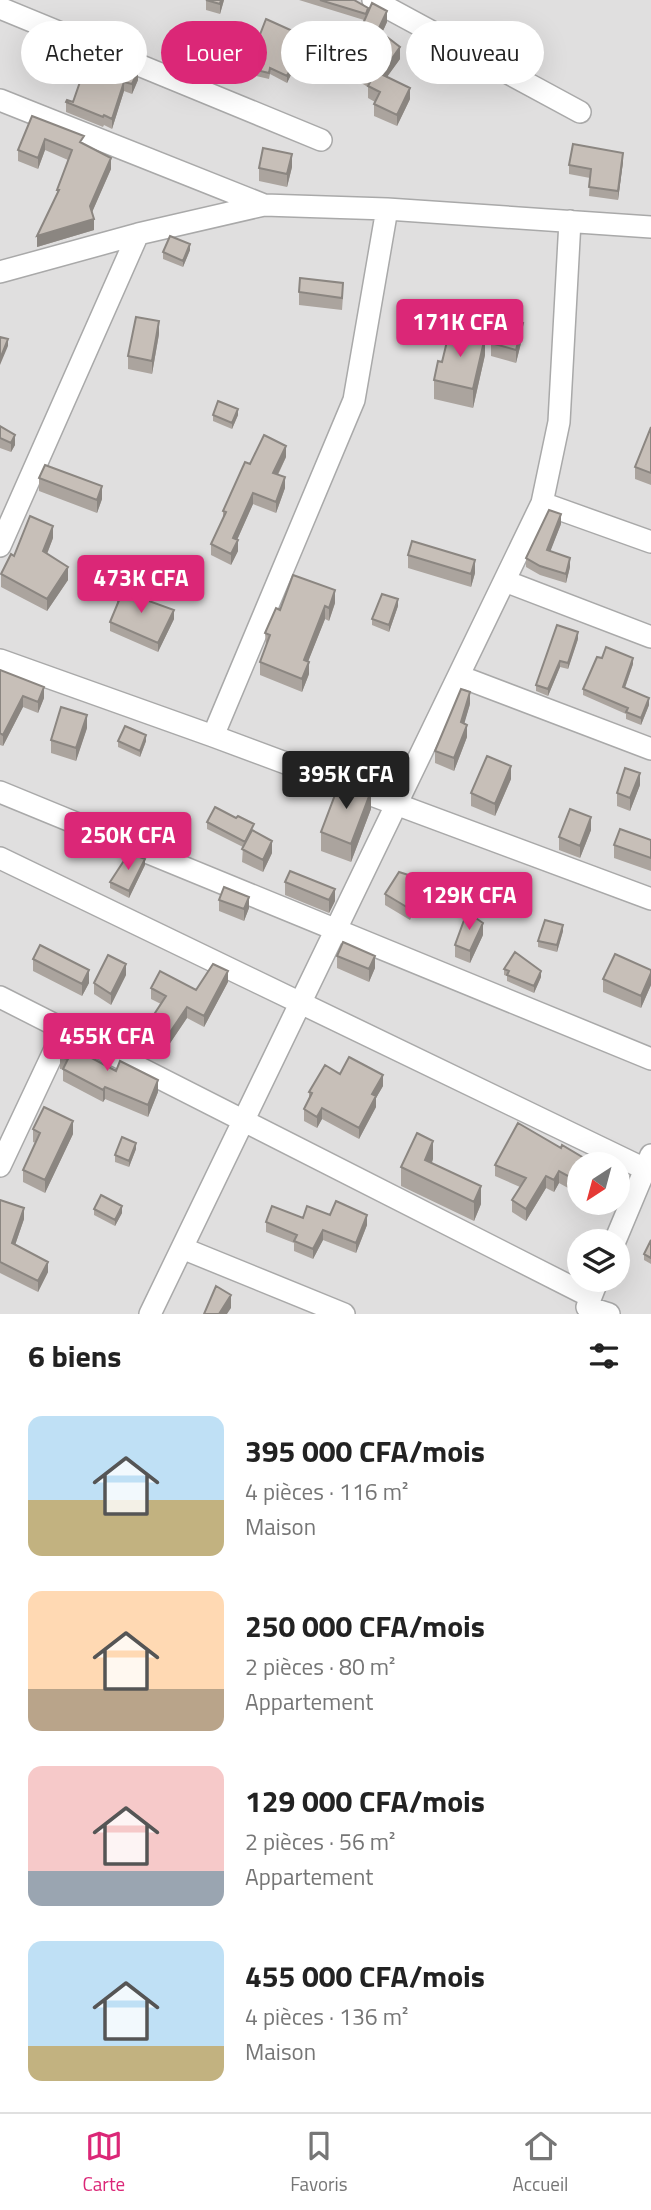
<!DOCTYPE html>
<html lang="fr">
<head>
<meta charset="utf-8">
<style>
  :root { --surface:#fff; --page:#f6f6f6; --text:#222; --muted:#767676; --line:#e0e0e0; --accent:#db2777 }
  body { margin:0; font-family:"Titillium Web",sans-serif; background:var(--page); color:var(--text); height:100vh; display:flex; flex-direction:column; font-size:26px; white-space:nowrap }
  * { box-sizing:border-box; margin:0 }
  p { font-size:23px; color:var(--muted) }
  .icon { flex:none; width:38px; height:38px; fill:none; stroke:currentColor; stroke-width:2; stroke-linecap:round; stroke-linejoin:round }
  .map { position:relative; height:1314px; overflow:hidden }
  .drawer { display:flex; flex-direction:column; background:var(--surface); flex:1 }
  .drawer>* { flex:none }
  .top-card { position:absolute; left:21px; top:21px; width:609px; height:63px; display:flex; gap:14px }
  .needle { width:46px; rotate:216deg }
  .fabs { position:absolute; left:567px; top:1152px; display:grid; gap:14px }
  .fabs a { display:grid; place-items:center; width:63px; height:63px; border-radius:50%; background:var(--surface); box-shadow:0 7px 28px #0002; font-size:35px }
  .price { position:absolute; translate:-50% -60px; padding:0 16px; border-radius:7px; background:var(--accent); color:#fff; font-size:23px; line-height:46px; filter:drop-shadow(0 2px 4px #0008) }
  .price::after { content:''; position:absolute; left:50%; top:42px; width:21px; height:16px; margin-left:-10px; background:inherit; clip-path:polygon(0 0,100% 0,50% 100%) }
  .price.active { background:#222; color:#fff }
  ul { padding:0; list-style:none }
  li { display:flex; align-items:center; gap:21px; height:175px; padding:0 28px }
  li span { display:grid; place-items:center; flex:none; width:196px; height:140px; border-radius:14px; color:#555 }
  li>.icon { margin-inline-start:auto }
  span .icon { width:84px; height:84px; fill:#fffc; stroke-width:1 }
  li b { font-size:30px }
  h2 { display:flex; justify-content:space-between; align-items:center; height:84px; padding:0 28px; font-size:30px }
  .pill { padding:0 24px; border-radius:32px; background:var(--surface); box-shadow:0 7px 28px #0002; font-size:24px; line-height:63px }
  .pill.active { background:var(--accent); color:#fff }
  .menu { display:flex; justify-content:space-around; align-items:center; height:98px; border-top:2px solid var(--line); background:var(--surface); font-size:19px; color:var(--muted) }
  .menu a { display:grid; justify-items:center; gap:4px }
  .menu .active { color:var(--accent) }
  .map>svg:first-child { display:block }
</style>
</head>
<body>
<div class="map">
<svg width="651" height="1314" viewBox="0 0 651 1314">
  <rect width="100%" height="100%" fill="#f2efe9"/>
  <path fill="#e0dfdf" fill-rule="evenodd" d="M0,0H651V1314H0ZM579,1164H618V1202H579ZM579,1241H618V1279H579Z"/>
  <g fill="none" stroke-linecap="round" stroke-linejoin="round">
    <g stroke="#a9a9a9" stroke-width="24">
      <path id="street" d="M373,0L580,112
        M0,8L321,140
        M0,100L264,205
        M0,272L138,234L264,205L387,209L651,227
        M542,503L651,542
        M0,546L138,234
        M505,581L651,637
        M0,660L213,736L651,899
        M459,676L651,749
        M213,736L354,400L387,209
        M0,792L651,1059
        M0,858L651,1172
        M0,997L591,1297
        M0,1166L64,1030
        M615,1241L651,1155
        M182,1248L344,1314
        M598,1279L587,1307L609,1314
        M150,1314L542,503L559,422L570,221"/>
    </g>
    <use href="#street" stroke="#fff" stroke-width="21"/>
  </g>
  <path fill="#aba49e" d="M206,0H224L220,14L206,10Z
    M299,0H354L368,12L387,22L382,33L400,59L387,77L410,99L397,126L374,116V104L375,102L368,98V87L356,80V68L361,58L355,53V42L364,20Z
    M306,44L287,83L270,74L269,79L247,74V68Z
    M89,56L138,80L132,94L124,91L112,129L104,125L103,127L66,112V102H73Z
    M32,116L84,144L111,169L92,212L94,230L37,247L57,194V190L68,160L45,150L38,169L18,161V150Z
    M623,162L618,200L589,196L590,178L569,174V165Z
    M292,167L287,187L259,181V168Z
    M190,250L183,267L163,259V252Z
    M299,292L343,296L342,310L299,305Z
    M159,334L152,374L128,369V356Z
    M523,335L516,363L491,356V343Z
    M485,355L473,408L434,399V380L442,362Z
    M0,414V426L15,445L11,452L0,448Z
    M213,415H238L232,429L213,421Z
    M651,427V485L635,479V467Z
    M286,457L278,475L285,488L276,513L253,504L237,540L238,551L231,565L211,555V544L223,519V511L250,464Z
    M39,478L102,499L97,513L39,491Z
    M561,524L550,551L570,567L566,583L540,575L526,567V558Z
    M53,538L47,554L68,580L47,611L1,587V574L14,556Z
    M408,555L475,573L471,587L408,568Z
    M117,597L139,598L174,619L158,652L110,631V622L117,605Z
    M335,603L329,621L325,619L308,661L309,674L302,692L260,675V662L266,646L265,633L280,610Z
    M398,606L389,632L372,625V619Z
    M578,639L568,669L560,667L548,696L536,691V685Z
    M633,664L625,688L649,705L641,725L626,719V714L583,695V689Z
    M0,670L44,698L38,713L23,707L3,746L0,745Z
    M470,704L464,723L467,737L454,771L435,763V751Z
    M87,728L76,761L51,753V740Z
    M118,741H146L140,757L118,747Z
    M511,779L495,816L471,806V793Z
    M640,785L630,811L617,806V793Z
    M371,809L351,862L321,851V832Z
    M207,822L254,831L272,853L263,872L242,862L243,847L207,829Z
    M591,830L580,858L559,850V837Z
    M651,840V871L614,858V845Z
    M145,865L129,898L110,888V882Z
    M285,882L335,901L329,913L285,895Z
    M421,891L415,908L413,907L410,920L385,905V894Z
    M219,900L249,908L244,921L219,911Z
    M563,931L557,952L538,947V941Z
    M483,935L470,963L455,957V945Z
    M337,956L375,968L369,982L337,968Z
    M33,959L89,983L82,996L33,971Z
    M504,969L541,977L534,993L507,981V976L504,975Z
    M651,970V985L641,1008L603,992V979Z
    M126,975L111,1005L94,994V983Z
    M228,982L204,1027L187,1018L160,1058L140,1047V1036L161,1004L151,999V988L196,990Z
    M60,1057H90L158,1092L148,1117L105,1099L103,1102L63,1081V1069H60Z
    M340,1074L383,1086L376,1098V1107L359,1139L322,1119L317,1128L304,1121V1109L309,1099V1092Z
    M33,1129L73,1134L45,1193L23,1182V1170L36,1143L33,1142Z
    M136,1149L129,1167L115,1162V1155Z
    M433,1159L432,1163L481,1204L474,1221L401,1186V1167Z
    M579,1164V1194L559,1183L554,1192L546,1188L526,1221L512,1212V1200L520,1187L495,1176V1165Z
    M0,1200L24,1219L15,1245L48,1272L38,1292L0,1273Z
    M94,1209L122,1213L115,1226L94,1215Z
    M330,1215L367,1225L356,1253L323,1240L313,1259L294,1251V1243L266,1232V1222Z
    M651,1240V1264L644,1260V1254Z"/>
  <path fill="#8b8681" d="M221,0H224L220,14V4Z
    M387,11V22L378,42V30Z
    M306,37V44L287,83V76Z
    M400,47V59L381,85V74Z
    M138,71V80L132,94V84Z
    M124,82V91L112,129V119Z
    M410,88V99L397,126V115Z
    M45,139V150L38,169V158Z
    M623,153V162L618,200V191Z
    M292,154V167L287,187V174Z
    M111,158V169L90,217V206Z
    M94,219V230L37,247V236Z
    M190,244V250L183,267V261Z
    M159,321V334L152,374V361Z
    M523,323V335L516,363V350Z
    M485,337V355L473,408V389Z
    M8,339V346L0,365V359Z
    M238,409V415L232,429V423Z
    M15,435V445L11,452V443Z
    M286,446V457L273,484V473Z
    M285,477V488L276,513V502Z
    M102,486V499L97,513V500Z
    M253,493V504L233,549V538Z
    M561,514V524L547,560V550Z
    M53,526V538L43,564V551Z
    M238,540V551L231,565V554Z
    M570,558V567L566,583V574Z
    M475,560V573L471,587V574Z
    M68,567V580L47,611V599Z
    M335,590V603L329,621V608Z
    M398,599V606L389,632V625Z
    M325,606V619L304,672V660Z
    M174,610V619L158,652V643Z
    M578,632V639L568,669V663Z
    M633,658V664L623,693V687Z
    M560,661V667L548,696V689Z
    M309,662V674L302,692V679Z
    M44,687V698L38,713V702Z
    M470,692V704L461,735V722Z
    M23,696V707L3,746V735Z
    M649,698V705L641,725V718Z
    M87,715V728L76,761V748Z
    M467,725V737L454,771V758Z
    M146,735V741L140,757V751Z
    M511,766V779L495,816V804Z
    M640,773V785L630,811V798Z
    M371,791V809L351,862V844Z
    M591,817V830L580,858V846Z
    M272,841V853L263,872V860Z
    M145,859V865L129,898V891Z
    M421,879V891L415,908V897Z
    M335,889V901L329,913V900Z
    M413,896V907L410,920V909Z
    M249,897V908L244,921V909Z
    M483,923V935L470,963V951Z
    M563,925V931L557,952V945Z
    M375,956V968L369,982V969Z
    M126,964V975L111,1005V994Z
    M89,970V983L82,996V984Z
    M228,971V982L204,1027V1016Z
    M541,971V977L534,993V986Z
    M651,973V985L641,1008V996Z
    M187,1007V1018L160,1058V1047Z
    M90,1046V1057L86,1055Z
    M383,1075V1086L376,1098V1107L359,1139V1128L372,1094Z
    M158,1080V1092L148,1117V1105Z
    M105,1087V1099L103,1102V1090Z
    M322,1108V1119L317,1128V1117Z
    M73,1121V1134L45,1193V1180Z
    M433,1141V1159L425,1178V1160Z
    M136,1143V1149L129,1167V1161Z
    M559,1171V1183L554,1192V1180Z
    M546,1176V1188L526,1221V1209Z
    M481,1186V1204L474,1221V1202Z
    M122,1206V1213L115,1226V1220Z
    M24,1208V1219L12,1254V1243Z
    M367,1215V1225L356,1253V1243Z
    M323,1230V1240L313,1259V1249Z
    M48,1262V1272L38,1292V1281Z
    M231,1295V1308L227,1314H219Z"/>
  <path fill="#c7bfb8" stroke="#8b8681" stroke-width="2" d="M206,0H221L220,4Z
    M320,0H354L368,8L366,14Z
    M372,3L387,11L378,30L400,47L381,74L410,88L397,115L374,104L380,92L368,86L373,77L356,68L366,50L355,42Z
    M266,19L306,37L287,76L270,68L269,73L247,68Z
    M89,56L101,60L102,57L138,71L132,84L124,82L112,119L104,115L103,117L66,102L67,100L73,102Z
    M32,116L84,136L80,142L111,158L90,206L94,219L37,236L59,190H57L72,150L45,139L38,158L18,150Z
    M573,144L623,153L618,191L589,187L591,169L569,165Z
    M263,148L292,154L287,174L259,168Z
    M170,236L190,244L183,261L163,252Z
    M300,278L343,283L342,298L299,292Z
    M499,316L523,323L516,350L491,343Z
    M136,317L159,321L152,361L128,356Z
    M450,329L485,337L473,389L434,380L438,361L442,362Z
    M0,337L8,339L0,359Z
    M218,401L238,409L232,423L213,415Z
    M0,426L15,435L11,443L0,438Z
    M651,427V473L635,467Z
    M264,435L286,446L273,473L285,477L276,502L253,493L233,538L238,540L231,554L211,544L226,512L223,511L245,462L250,464Z
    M45,465L102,486L97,500L39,478Z
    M549,510L561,514L547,550L570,558L566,574L540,566L526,558Z
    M30,516L53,526L43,551L68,567L47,599L1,574L11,554L14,556Z
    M412,541L475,560L471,574L408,555Z
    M293,575L335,590L329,608L325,606L304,660L309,662L302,679L260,662L270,635L265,633L276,608L280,610Z
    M125,582L139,590L135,596L174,610L158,643L110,622L120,598L117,597Z
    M382,594L398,599L389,625L372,619Z
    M557,625L578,632L568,663L560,661L548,689L536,685Z
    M606,647L633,658L623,687L649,698L641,718L626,712L628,708L583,689L597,657L602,658Z
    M0,670L44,687L38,702L23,696L3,735L0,733Z
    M461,689L470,692L461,722L467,725L454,758L435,751Z
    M61,707L87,715L76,748L51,740Z
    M125,726L146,735L140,751L118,741Z
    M487,756L511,766L495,804L471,793Z
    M625,768L640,773L630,798L617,793Z
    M341,779L371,791L351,844L321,832Z
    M215,807L236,818L238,816L254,824L245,842L207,822Z
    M570,809L591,817L580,846L559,837Z
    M620,829L651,840V858L614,845Z
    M252,830L272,841L263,860L242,849Z
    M129,853L145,859L129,891L110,882Z
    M290,871L335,889L329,900L285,882Z
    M399,872L421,879L415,897L413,896L410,909L385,894Z
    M224,887L249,897L244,909L219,900Z
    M467,912L483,923L470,951L455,945Z
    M545,920L563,925L557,945L538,941Z
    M343,942L375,956L369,969L337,956Z
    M40,945L89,970L82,984L33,959Z
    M515,952L541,971L534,986L507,975L509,971L504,969Z
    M615,954L651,970V973L641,996L603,979Z
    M108,955L126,964L111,994L94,983Z
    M213,964L228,971L204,1016L187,1007L160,1047L140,1036L166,996L151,988L160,971L196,990Z
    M70,1035L90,1046L86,1055L116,1071L120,1061L158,1080L148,1105L105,1087L103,1090L63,1069L68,1059L60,1057Z
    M349,1057L383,1075L372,1094L376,1096L359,1128L322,1108L317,1117L304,1109L312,1093L309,1092L325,1065L340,1074Z
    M44,1107L73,1121L45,1180L23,1170L40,1133L33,1129Z
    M518,1123L561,1148L562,1145L594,1164H579V1182L559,1171L554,1180L546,1176L526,1209L512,1200L526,1178L495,1165Z
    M417,1133L433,1141L425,1160L481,1186L474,1202L401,1167Z
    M122,1137L136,1143L129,1161L115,1155Z
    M101,1195L122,1206L115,1220L94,1209Z
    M0,1200L24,1208L12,1243L48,1262L38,1281L0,1262Z
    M336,1201L367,1215L356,1243L323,1230L313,1249L294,1241L297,1235L266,1222L272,1206L303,1218L307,1206L330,1215Z
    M651,1240V1258L644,1254Z
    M216,1286L231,1295L219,1314H204Z"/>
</svg>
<div class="fabs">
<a><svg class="needle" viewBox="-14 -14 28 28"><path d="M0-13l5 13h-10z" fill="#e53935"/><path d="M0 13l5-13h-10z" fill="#767676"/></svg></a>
<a><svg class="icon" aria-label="layers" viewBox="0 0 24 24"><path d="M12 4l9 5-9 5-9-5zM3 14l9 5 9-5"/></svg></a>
</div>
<b class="price" style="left:460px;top:359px">171K CFA</b>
<b class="price" style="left:141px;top:615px">473K CFA</b>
<b class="price active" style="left:346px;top:811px">395K CFA</b>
<b class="price" style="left:128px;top:872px">250K CFA</b>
<b class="price" style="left:469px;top:932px">129K CFA</b>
<b class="price" style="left:107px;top:1073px">455K CFA</b>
<div class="top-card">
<a class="pill">Acheter</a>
<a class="pill active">Louer</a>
<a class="pill">Filtres</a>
<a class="pill">Nouveau</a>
</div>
</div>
<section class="drawer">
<h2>6 biens<svg class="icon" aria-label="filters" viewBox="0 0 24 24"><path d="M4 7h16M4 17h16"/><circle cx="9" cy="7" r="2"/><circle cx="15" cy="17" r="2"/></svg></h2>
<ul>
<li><span style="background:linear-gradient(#bfe0f5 60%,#c2b280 0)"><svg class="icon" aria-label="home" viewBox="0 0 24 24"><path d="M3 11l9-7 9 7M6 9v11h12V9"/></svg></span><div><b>395 000 CFA/mois</b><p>4 pièces · 116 m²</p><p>Maison</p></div></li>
<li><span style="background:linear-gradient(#ffd9b3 70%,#b9a48a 0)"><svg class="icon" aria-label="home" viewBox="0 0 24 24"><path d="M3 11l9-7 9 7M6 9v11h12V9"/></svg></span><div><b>250 000 CFA/mois</b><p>2 pièces · 80 m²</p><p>Appartement</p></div></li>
<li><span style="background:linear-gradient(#f6c9c9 75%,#9aa5b1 0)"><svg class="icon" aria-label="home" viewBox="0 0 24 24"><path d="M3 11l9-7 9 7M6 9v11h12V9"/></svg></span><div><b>129 000 CFA/mois</b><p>2 pièces · 56 m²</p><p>Appartement</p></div></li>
<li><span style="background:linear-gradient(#bfe0f5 75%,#c2b280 0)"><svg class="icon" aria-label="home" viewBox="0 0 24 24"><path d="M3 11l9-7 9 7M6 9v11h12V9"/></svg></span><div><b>455 000 CFA/mois</b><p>4 pièces · 136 m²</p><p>Maison</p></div></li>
</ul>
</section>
<nav class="menu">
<a class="active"><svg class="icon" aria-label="map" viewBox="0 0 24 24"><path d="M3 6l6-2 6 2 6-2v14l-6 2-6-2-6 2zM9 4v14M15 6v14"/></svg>Carte</a>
<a><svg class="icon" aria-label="saved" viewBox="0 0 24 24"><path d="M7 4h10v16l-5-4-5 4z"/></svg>Favoris</a>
<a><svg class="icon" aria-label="home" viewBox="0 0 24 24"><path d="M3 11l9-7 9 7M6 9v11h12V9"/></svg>Accueil</a>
</nav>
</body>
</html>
